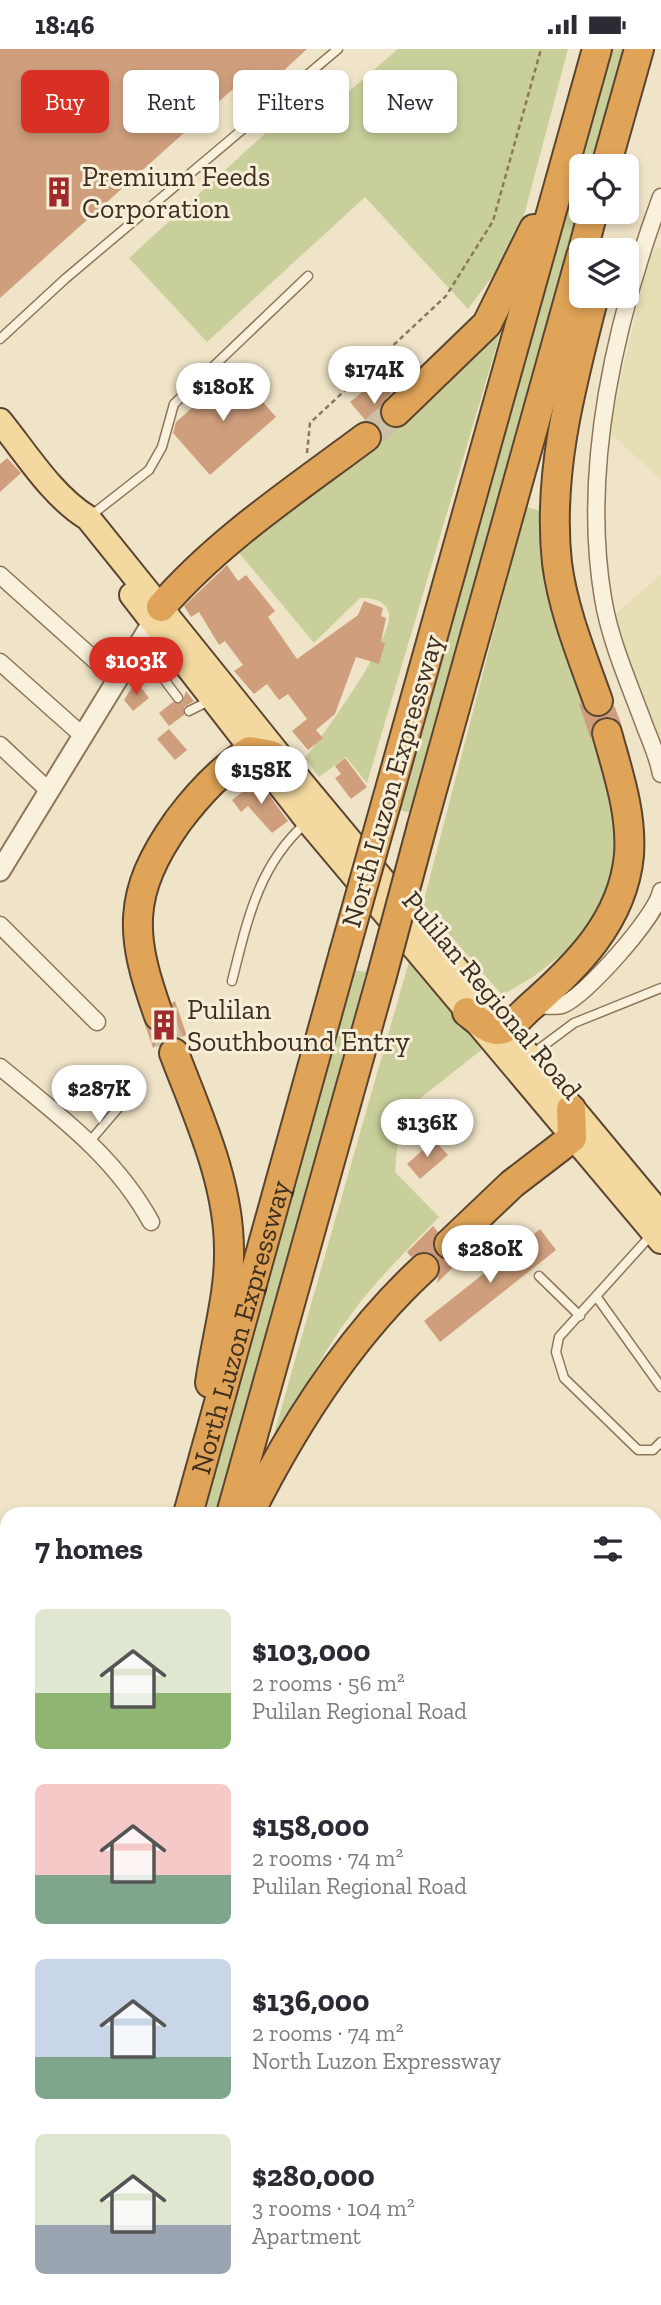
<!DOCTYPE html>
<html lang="en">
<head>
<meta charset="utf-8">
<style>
  :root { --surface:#fff; --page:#f7f7f7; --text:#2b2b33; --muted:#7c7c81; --accent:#d93025 }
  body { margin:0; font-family:"Zilla Slab",serif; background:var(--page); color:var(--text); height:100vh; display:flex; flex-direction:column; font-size:26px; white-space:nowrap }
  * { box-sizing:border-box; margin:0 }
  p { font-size:23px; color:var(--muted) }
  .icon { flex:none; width:38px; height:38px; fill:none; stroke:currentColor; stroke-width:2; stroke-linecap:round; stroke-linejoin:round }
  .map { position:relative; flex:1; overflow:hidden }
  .details { position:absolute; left:0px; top:1458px; width:662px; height:800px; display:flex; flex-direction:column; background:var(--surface); border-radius:21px 21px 0 0; box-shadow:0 4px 10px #0003 }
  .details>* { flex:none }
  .banner { position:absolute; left:21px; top:21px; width:620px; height:63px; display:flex; gap:14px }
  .buttons { position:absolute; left:569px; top:105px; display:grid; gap:14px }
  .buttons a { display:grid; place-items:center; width:70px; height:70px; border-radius:10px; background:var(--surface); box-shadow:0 4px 10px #0003; font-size:35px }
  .price { position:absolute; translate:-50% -60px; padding:0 16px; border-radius:24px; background:#fff; color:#222; font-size:23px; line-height:46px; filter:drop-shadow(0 2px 4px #0008) }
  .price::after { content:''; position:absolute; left:50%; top:42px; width:21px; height:16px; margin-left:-10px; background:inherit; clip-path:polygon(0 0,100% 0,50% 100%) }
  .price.selected { background:var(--accent); color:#fff }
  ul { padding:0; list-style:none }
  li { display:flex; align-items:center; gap:21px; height:175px; padding:0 35px }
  li span { display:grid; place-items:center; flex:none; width:196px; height:140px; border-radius:10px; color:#555 }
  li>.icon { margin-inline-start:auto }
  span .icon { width:84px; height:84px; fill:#fffc; stroke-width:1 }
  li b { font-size:30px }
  h2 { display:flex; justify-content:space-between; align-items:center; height:84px; padding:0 35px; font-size:30px }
  .tag { padding:0 24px; border-radius:10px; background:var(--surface); box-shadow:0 4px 10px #0003; font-size:24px; line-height:63px }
  .tag.selected { background:var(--accent); color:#fff }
  .status { display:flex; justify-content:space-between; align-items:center; height:49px; padding:0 35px; background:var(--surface); direction:ltr }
  .status svg { height:19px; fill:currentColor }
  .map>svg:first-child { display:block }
</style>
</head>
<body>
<div class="status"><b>18:46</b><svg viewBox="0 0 49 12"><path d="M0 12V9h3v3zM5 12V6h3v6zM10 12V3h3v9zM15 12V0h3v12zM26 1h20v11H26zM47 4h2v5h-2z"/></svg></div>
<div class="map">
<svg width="661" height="2256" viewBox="0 0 661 2256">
  <rect width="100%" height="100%" fill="#f0e4c8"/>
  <path fill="#e6deb5" d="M661,198V431L609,383L650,203Z
    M661,525V701L609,571Z
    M661,1762V2090L654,2089V1769Z"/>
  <path fill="#c9cf9b" d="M398,0H568L525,163L505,211L468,260L365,148L207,293L129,209L293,59L309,77Z
    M609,0H625L593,117H581V159L411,764L399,761Z
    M490,273L503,275L367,734L346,708L319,728L305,709C323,687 392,591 389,566C387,551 372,549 360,549L314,594L230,493L377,396L449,331Z
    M526,458L545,463L552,529L612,725L619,774L615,820L601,855L569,900L533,928L502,946L423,855Z
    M412,902L489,995L400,1065L395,1123L439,1168C409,1199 378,1229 352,1264C318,1309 293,1363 266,1413Z
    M353,921L366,923L218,1465H201Z
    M7,2128V2225L0,2223V2155Z"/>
  <path fill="#cf9f7d" d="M0,0H307L266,38L253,22L0,249Z
    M235,321L276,368L210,426L173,384L176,373Z
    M379,329L391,344L380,358V368L385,375L398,379L383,392L379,378L366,372L350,353Z
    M7,409L21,424L0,443V415Z
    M227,516L238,532L246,526L275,562L268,568L297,610L358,566L364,552L383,559L381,567L386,569L381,593L385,594L379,615L356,608L335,665L316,681L323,689L308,701L292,682L307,670L288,645L279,651L267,635L254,645L234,622L243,616L225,592L219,596L199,563L191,568L184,557Z
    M136,632L149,649L133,662L124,651Z
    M186,642L194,652L184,658V666L169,677L159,664L173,653L182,654Z
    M581,654L587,664L596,668L610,663L614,656L622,677L612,668H602L591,679V691L579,655Z
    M169,680L187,701L175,711L157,690Z
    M345,709L367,738L351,750L335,729L341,725L335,717Z
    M258,731L288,772L272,784L248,757L241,763L232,751Z
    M175,952L187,987L169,988L153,999L144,973L156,983L171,978L175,970L172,954Z
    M434,1091L448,1106L420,1130L407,1115Z
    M433,1177L438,1183L433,1198L438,1207L445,1211L463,1208L437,1234L440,1216L436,1208L421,1203L411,1208L407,1203Z
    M540,1180L556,1201L440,1293L424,1272Z"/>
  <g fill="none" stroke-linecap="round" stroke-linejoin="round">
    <path stroke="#ccc0a6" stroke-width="28" stroke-dasharray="28 14" stroke-linecap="butt" d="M366,388L396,363
      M159,967L174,1004"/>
    <g stroke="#8d765c" stroke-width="11">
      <path id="service" d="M0,290L65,230L338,0
        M89,468L149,421L162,398L174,355L308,227
        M169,603L166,633L178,649
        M189,662L211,651
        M232,932C247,873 258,816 306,774
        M531,1006L574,974L661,939
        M90,1092L127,1049
        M653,1184L559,1288L556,1303L564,1329L638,1401H653L661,1393
        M539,1227L580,1267
        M596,1247L661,1338
        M654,1572L661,1568
        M212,2256L215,2250"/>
    </g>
    <g stroke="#8d765c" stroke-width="19">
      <path id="minor" d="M661,148C616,270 581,418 603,549C610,592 629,634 644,675C650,691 658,708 661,725
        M0,526L117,631
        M0,613L82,686
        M0,696L48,741
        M0,876L97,973
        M534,956C542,956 554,958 562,956C585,948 658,865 661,842
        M0,1018C57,1065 115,1107 151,1173
        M0,1647L7,1652
        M654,2212L661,2219"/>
    </g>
    <g stroke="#8d765c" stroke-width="23">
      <path id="tertiary" d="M0,822L152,574
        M267,2250L276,2256
        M90,2256L97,2250"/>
    </g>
    <g stroke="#5b4430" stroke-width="28">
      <path id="primary" d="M0,372C26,404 52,447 88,469L286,715L661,1166
        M132,546L308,772L661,1192"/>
    </g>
    <g stroke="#5b4430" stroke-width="32">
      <g id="motorway">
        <path d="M606,117L639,0"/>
        <path d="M583,201L593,163"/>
        <path d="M594,247C572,334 547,423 557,514C563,561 582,607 598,652"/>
        <path d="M396,363L487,275L534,180"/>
        <path d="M161,558C219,491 295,441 366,388"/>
        <path d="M387,751L597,0"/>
        <path d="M422,777L581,207"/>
        <path d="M467,963C475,969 488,982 499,981C509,981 521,966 529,959C576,918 623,872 629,806C632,764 618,724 607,684"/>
        <path d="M159,967C130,887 126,845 178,772C199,744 221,720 250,702L271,706L286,715"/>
        <path d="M174,1004C198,1067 229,1133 229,1201C230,1244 216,1291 210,1334"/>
        <path d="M449,1195L512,1135L572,1089L571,1060"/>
        <path id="s1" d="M188,1465L344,904"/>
        <path d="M231,1465L381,930"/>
        <path d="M249,1465C294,1375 350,1287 424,1219"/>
        <path d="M0,2128L7,2104"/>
        <path d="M22,2256L23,2250"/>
      </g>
    </g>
    <path stroke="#8d765c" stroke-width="2.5" stroke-dasharray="5 3.5" stroke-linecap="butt" d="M307,404L310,374L446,247L493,172L541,0"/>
    <use href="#service" stroke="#faf1dc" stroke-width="8"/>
    <use href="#minor" stroke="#faf1dc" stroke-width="16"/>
    <use href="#tertiary" stroke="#faf1dc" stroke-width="19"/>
    <use href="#primary" stroke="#f3d9a0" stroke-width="24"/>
    <use href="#motorway" stroke="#e0a458" stroke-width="28"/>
    <g stroke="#5b4430" stroke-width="32" stroke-linecap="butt">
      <path id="motorway-bridge" d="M344,904L387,751
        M381,930L422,777"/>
    </g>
    <use href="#motorway-bridge" stroke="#e0a458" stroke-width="28"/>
  </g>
  <defs>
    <g id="building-bare" transform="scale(2.415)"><path d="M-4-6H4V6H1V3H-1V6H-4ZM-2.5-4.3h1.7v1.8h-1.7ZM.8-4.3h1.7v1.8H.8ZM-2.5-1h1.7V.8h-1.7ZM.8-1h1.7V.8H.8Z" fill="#9e2a2b" stroke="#f7eed8" stroke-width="2.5" paint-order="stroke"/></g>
  </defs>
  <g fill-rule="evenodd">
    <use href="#building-bare" x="59" y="143"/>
    <use href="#building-bare" x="164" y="976"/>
  </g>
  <g text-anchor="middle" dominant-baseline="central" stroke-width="6" stroke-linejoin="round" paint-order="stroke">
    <g font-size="28" fill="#3d2e20" stroke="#f7eed8" text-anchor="start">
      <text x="82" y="127">Premium Feeds<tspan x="82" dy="32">Corporation</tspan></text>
      <text x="187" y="960">Pulilan<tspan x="187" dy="32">Southbound Entry</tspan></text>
    </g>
    <g font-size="28" fill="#3d2e20" stroke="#f7eed8">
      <text transform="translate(392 732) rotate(-74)">North Luzon Expressway</text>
      <text transform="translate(492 946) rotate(50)">Pulilan Regional Road</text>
      <text stroke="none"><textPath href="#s1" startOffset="194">North Luzon Expressway</textPath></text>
    </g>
  </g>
</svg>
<div class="buttons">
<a><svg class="icon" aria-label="locate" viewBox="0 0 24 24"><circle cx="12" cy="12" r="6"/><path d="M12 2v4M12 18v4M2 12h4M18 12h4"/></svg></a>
<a><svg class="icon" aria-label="layers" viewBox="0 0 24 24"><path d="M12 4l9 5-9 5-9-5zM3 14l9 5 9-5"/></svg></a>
</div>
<b class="price" style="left:374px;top:357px">$174K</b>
<b class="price" style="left:223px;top:374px">$180K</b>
<b class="price selected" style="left:136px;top:648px">$103K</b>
<b class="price" style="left:261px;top:757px">$158K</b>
<b class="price" style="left:99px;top:1076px">$287K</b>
<b class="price" style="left:427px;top:1110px">$136K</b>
<b class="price" style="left:490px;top:1236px">$280K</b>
<div class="banner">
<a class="tag selected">Buy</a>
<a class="tag">Rent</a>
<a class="tag">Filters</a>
<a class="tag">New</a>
</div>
<section class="details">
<h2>7 homes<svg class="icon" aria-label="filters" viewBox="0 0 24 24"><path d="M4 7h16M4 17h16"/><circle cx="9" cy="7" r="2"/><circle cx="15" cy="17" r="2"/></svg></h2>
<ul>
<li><span style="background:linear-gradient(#dfe7d0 60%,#8fb573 0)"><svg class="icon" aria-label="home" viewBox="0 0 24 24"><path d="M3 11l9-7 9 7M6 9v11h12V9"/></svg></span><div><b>$103,000</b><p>2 rooms · 56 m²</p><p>Pulilan Regional Road</p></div></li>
<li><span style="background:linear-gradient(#f6c9c9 65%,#7fa58c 0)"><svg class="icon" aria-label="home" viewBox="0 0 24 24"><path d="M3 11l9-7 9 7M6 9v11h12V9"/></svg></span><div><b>$158,000</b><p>2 rooms · 74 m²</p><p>Pulilan Regional Road</p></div></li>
<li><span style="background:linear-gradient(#c9d6e8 70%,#7fa58c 0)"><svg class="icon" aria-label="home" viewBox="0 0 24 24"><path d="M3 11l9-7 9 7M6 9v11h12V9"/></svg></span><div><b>$136,000</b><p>2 rooms · 74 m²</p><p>North Luzon Expressway</p></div></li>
<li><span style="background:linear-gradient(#dfe7d0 65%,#9aa5b1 0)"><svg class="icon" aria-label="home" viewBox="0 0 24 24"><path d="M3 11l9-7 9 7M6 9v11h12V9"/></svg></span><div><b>$280,000</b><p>3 rooms · 104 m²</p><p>Apartment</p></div></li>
</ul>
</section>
</div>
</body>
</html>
